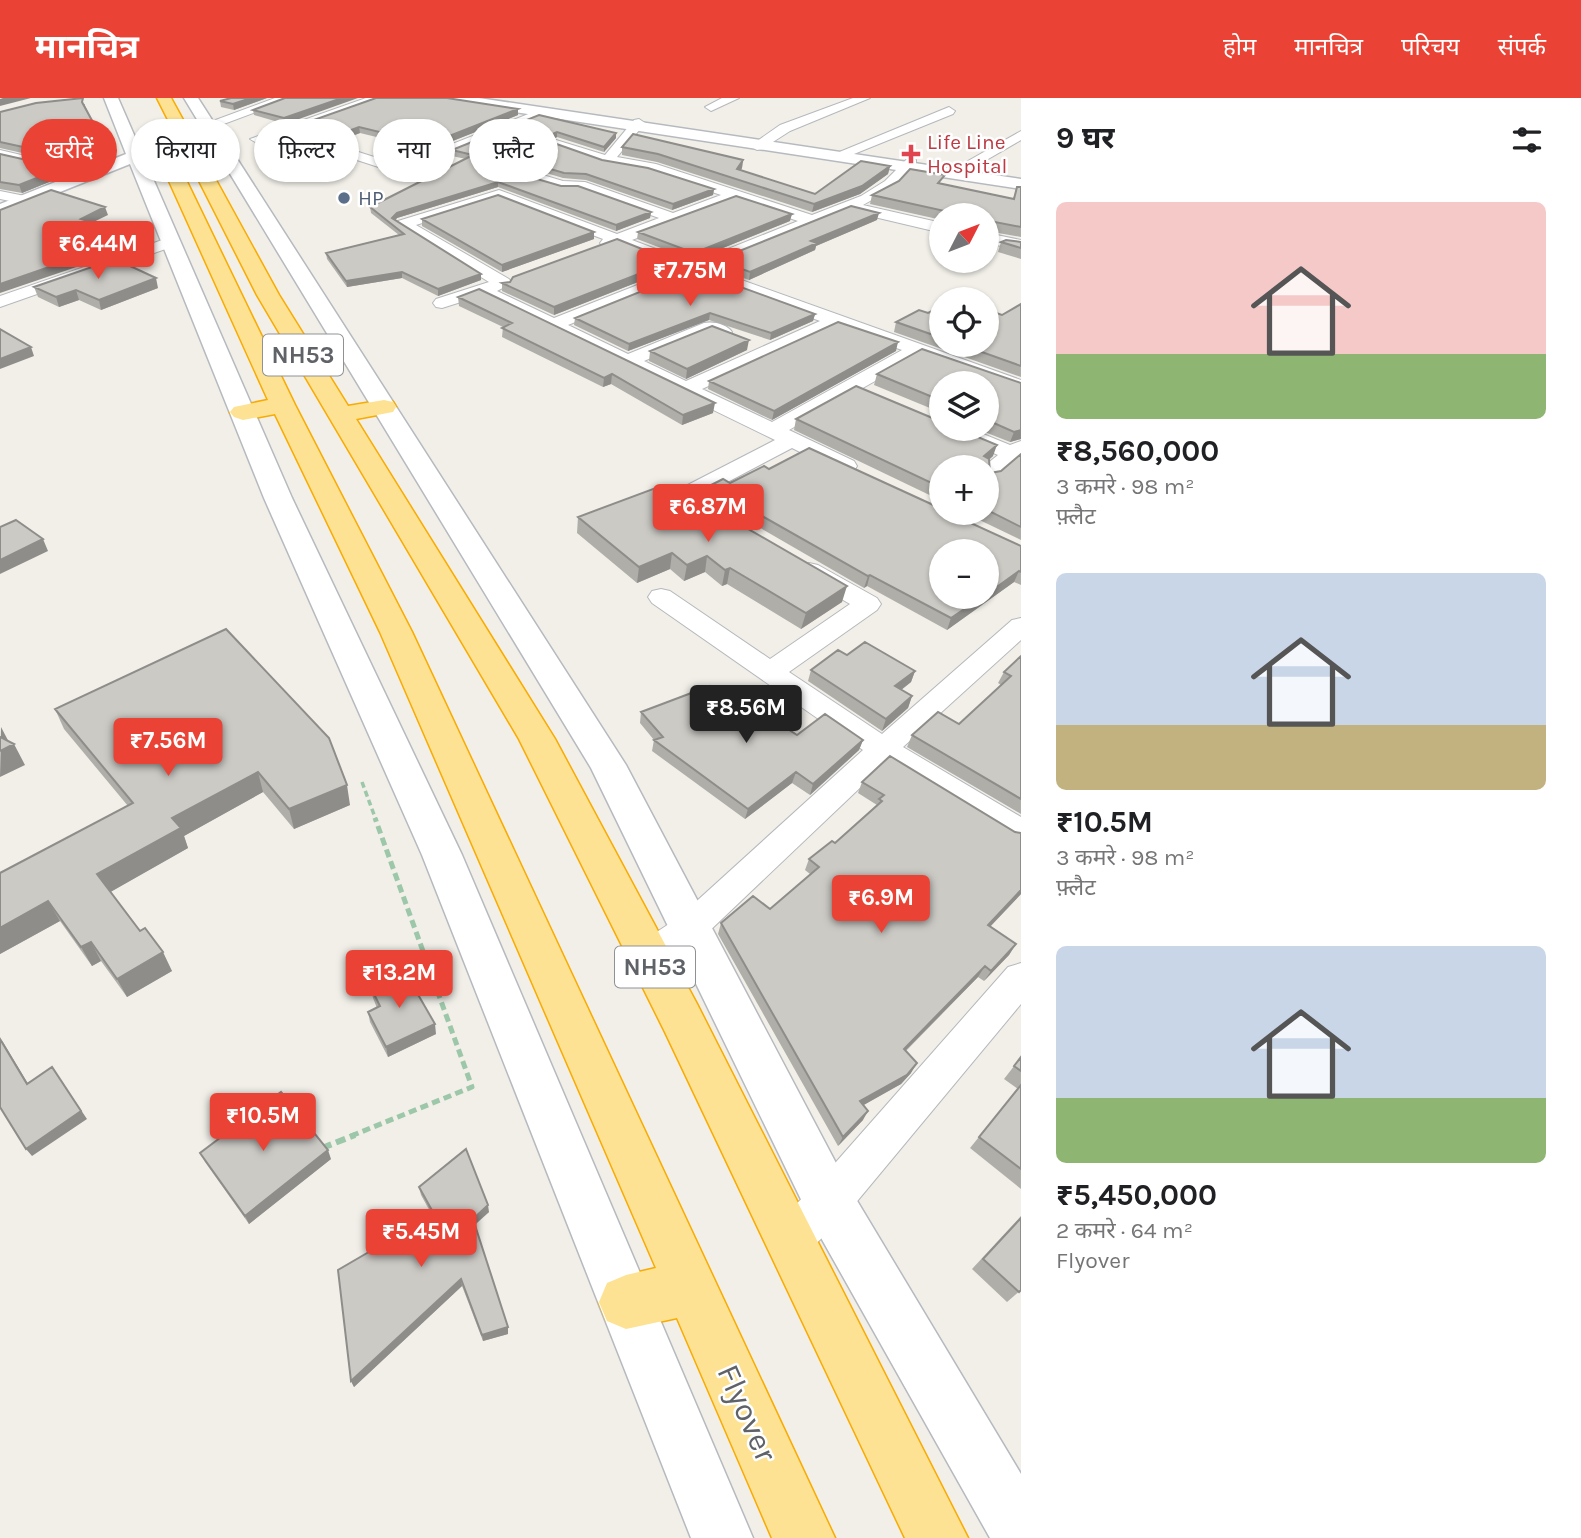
<!DOCTYPE html>
<html lang="hi">
<head>
<meta charset="utf-8">
<style>
  :root { --surface:#fff; --page:#f6f6f6; --text:#202124; --muted:#757577; --accent:#ea4335 }
  body { margin:0; font-family:Karla,"Noto Sans Devanagari",sans-serif; background:var(--page); color:var(--text); height:100vh; display:flex; flex-direction:column; font-size:26px; white-space:nowrap }
  * { box-sizing:border-box; margin:0 }
  p { font-size:23px; color:var(--muted) }
  .icon { flex:none; width:38px; height:38px; fill:none; stroke:currentColor; stroke-width:2; stroke-linecap:round; stroke-linejoin:round }
  .map { position:relative; flex:1; overflow:hidden }
  .drawer { display:flex; flex-direction:column; background:var(--surface); width:560px }
  .drawer>* { flex:none }
  .hud { position:absolute; left:21px; top:21px; width:665px; height:63px; display:flex; gap:14px }
  .needle { width:46px; rotate:48deg }
  .fabs { position:absolute; left:929px; top:105px; display:grid; gap:14px }
  .fabs a { display:grid; place-items:center; width:70px; height:70px; border-radius:50%; background:var(--surface); box-shadow:0 2px 5px #0004; font-size:35px }
  .price { position:absolute; translate:-50% -60px; padding:0 16px; border-radius:7px; background:var(--accent); color:#fff; font-size:23px; line-height:46px; filter:drop-shadow(0 2px 4px #0008) }
  .price::after { content:''; position:absolute; left:50%; top:42px; width:21px; height:16px; margin-left:-10px; background:inherit; clip-path:polygon(0 0,100% 0,50% 100%) }
  .price.active { background:#222; color:#fff }
  ul { padding:0; list-style:none }
  li { display:grid; align-content:center; gap:14px; height:371px; padding:0 35px }
  li span { display:grid; place-items:center; height:217px; border-radius:10px; color:#555 }
  li>.icon { margin-inline-start:auto }
  span .icon { width:126px; height:126px; fill:#fffc; stroke-width:1 }
  li b { font-size:30px }
  h2 { display:flex; justify-content:space-between; align-items:center; height:84px; padding:0 35px; font-size:30px }
  .pill { padding:0 24px; border-radius:32px; background:var(--surface); box-shadow:0 2px 5px #0004; font-size:24px; line-height:63px }
  .pill.active { background:var(--accent); color:#fff }
  header { display:flex; align-items:center; gap:42px; box-sizing:border-box; height:98px; padding:0 35px; background:var(--accent); color:#fff }
  header strong { font-size:33px }
  nav { display:flex; gap:38px; margin-inline-start:auto; font-size:24px }
  main { display:flex; flex:1; min-height:0 }
  .map>svg:first-child { display:block }
</style>
</head>
<body>
<header>
<strong>मानचित्र</strong>
<nav><a>होम</a><a>मानचित्र</a><a>परिचय</a><a>संपर्क</a></nav>
</header>
<main>
<div class="map">
<svg width="1021" height="1440" viewBox="0 0 1021 1440">
  <rect width="100%" height="100%" fill="#f1efe8"/>
  <g fill="none" stroke-linecap="round" stroke-linejoin="round">
    <g stroke="#b5b8bc" stroke-width="2">
      <path id="street" d="M275,0H293L213,30L208,31L202,27Z
        M366,0H384L293,33L399,67L536,13H544L546,16L400,76L280,37L257,45L250,41Z
        M722,0H739L711,13L705,9Z
        M853,0H870L790,33L762,51L757,52L750,48L780,27Z
        M949,9L955,13L953,16L849,58H839L837,55Z
        M639,21L645,25L617,59L656,66L812,117L861,98L885,83L906,62H916V68L895,89L863,107L942,125V135L849,113L708,170L1021,282V295L919,258L789,332L854,363L857,368L854,373H838L792,350L701,398L724,412L728,417L724,422H708L676,403L673,398L676,393L775,342L480,198L442,210L436,209L433,205L436,201L489,184L395,126L398,123L499,92L617,136L659,120L578,91H562L483,68V62L488,61L563,83L585,84L673,115L721,97L648,73L603,65L549,46L556,42L605,57L634,22ZM498,101L603,141L600,145L602,148L617,147L678,171L554,220L497,193L512,185L509,181L416,127ZM735,102L798,123L693,165L632,142ZM693,176L820,223L686,283L644,263L710,235L723,240L730,238L732,234C727,226 713,223 704,225L628,256L568,227ZM836,229L902,252L772,324L702,291Z
        M1021,33V42L964,75L959,76L952,72Z
        M0,52L94,74L96,77L89,81L0,60Z
        M0,93L30,99L32,102L25,106L0,101Z
        M987,135L1021,142V152L987,145Z
        M171,139L177,141L179,144L177,147L0,209V198Z
        M944,331H971L1010,347L1021,343V360L995,382L987,384V369H983L998,357L947,335Z
        M809,465L818,467L877,500L881,506L877,512L789,574L882,636L1012,522L1021,520V542L903,649L1021,719V746L1010,743L885,666L702,840L661,869L649,873L637,869L631,858L637,847L678,820L863,652L652,505L648,499L652,493L661,491L670,493L770,561L850,506L800,477L797,472L800,467Z
        M1021,865V906L844,1119L804,1157L789,1163L774,1157L768,1142L774,1127L814,1089L1008,869Z"/>
    </g>
    <g stroke="#b6babf" stroke-width="3">
      <path id="secondary" d="M104,0H118L292,400L462,757L753,1440H691L422,757L264,400L130,66L0,118V106L126,56Z
        M184,0H198L626,667L847,1086L1021,1376V1440H990L811,1122L591,670Z
        M442,0H479L1021,81V91L449,4Z"/>
    </g>
    <g stroke="#f9ab00" stroke-width="3">
      <path id="highway" d="M157,0H171L279,197L348,308L384,302L393,304L396,309L393,314L356,321L555,641L697,906L968,1440H905L665,934L519,641L257,197Z
        M153,25L161,30L295,307L412,534L835,1440H772L677,1220L626,1231L607,1223L599,1204L607,1185L626,1177L656,1170L380,534L275,316L243,322L234,319L230,314L234,309L268,302L145,30Z"/>
    </g>
    <path stroke="#9cc7a9" stroke-width="3.5" stroke-dasharray="6 3.5" stroke-linecap="butt" d="M362,684L376,722"/>
    <path stroke="#9cc7a9" stroke-width="5" stroke-dasharray="8 4.5" stroke-linecap="butt" d="M351,1038L472,989L375,720"/>
    <path stroke="#9cc7a9" stroke-width="6" stroke-dasharray="10 5" stroke-linecap="butt" d="M322,1050L355,1037"/>
    <use href="#street" fill="#fff" fill-rule="evenodd"/>
    <use href="#secondary" fill="#fff" fill-rule="evenodd"/>
    <use href="#highway" fill="#fde293" fill-rule="evenodd"/>
  </g>
  <path fill="#afaea9" d="M231,0H267L234,12L221,9L220,3Z
    M285,0V26L254,17L253,12Z
    M448,1L518,11V17L430,52L360,35L344,41L306,31L305,25Z
    M85,6V8L110,59L85,69L0,50V14Z
    M539,17L616,40L604,54L557,39L549,43L602,62L714,91L713,97L672,112L586,82L563,80L489,58L482,59V65L651,114L650,120L616,133L498,89L397,120L395,123L481,176V182L438,198L402,180L347,189L327,161L326,155L399,137L371,115L370,109L466,61L452,58V52Z
    M622,49L743,62L742,70L741,72L815,96L890,68L888,76L860,96L812,114L657,64L622,57Z
    M0,56L64,78L22,95L0,91Z
    M942,86L1013,101L1017,89H1021V139L987,133V117H942V122L870,106L872,97Z
    M422,121L594,141L502,174L422,128Z
    M877,122L816,148L815,152L749,182L715,170L717,162Z
    M790,123L693,162L637,141L638,134Z
    M1001,144H1021V161L998,154Z
    M671,171L554,217L502,193V185Z
    M694,172L815,216L813,223L770,242L709,222L628,253L574,227L575,220Z
    M34,189L158,190L101,212L79,202L59,209L38,199Z
    M458,199L713,315L682,327L611,286L603,289L502,239L503,229L459,208Z
    M1021,206V279L894,234L896,224L928,215L942,208V247H987L1002,217Z
    M747,252L686,281L649,263L650,253Z
    M896,253L772,322L708,291L709,283Z
    M877,276L1021,285V341L1010,344L977,331H987V285H942V315L874,287Z
    M796,321L993,358L989,362L990,375L1001,373L1021,356V442L965,415H987V369H942V403L794,332Z
    M769,371L1021,448V487L1014,484L947,532L867,488L864,490L707,399L709,388L730,385Z
    M677,399L842,504L801,531L727,486L722,488L705,474L684,483L670,471L637,485L577,435L578,419Z
    M226,531L350,707L294,731L263,694L184,738L188,750L110,794L172,873L127,899L101,863L92,868L60,823L0,856V775L128,708L64,631L55,611Z
    M847,557L915,573L911,584L901,592L912,598L908,610L882,633L808,583L811,572Z
    M1021,558V716L907,649L912,637L959,626L1001,587L998,585L1004,574Z
    M641,614L745,618L797,637L863,642L859,652L810,697L792,685L745,721L652,653L654,642L640,625Z
    M862,684L1015,734L1021,796L990,829L1016,846L1009,857L984,883L978,879L906,953L911,975L901,986L863,1007V1022L838,1048L718,836L721,825L770,811L810,776L805,772L809,761L835,745L877,707L858,695Z
    M371,890L436,936L388,959L370,924L368,914L377,910L373,900Z
    M1021,959V1091L970,1050L1018,991L1004,981Z
    M200,1055L331,1061L249,1126L205,1064Z
    M419,1089L489,1114L475,1127L508,1229V1236L483,1243L462,1188L354,1289L351,1283L432,1117L421,1097Z
    M1021,1118V1192L1007,1204L972,1171Z"/>
  <path fill="#8f8d8a" d="M3,0H31L0,8V1Z
    M251,0H267L234,12L233,6Z
    M342,0H358L285,26L284,20Z
    M518,11V17L430,52L429,46Z
    M359,29L360,35L344,41L343,35Z
    M557,34V39L548,44V38Z
    M616,35V40L604,54V49Z
    M108,52L110,59L85,69L83,62Z
    M489,53V58L482,59V54Z
    M743,62L742,70L736,79L737,71Z
    M890,68L888,76L860,96L812,114L814,106Z
    M62,70L64,78L22,95L19,87Z
    M498,84V89L397,120L392,126V120L397,115Z
    M714,91L713,97L672,112L673,106Z
    M105,109L108,117L83,129L81,121Z
    M651,114L650,120L616,133V127Z
    M879,115L877,122L816,148L815,152L749,182L750,174L811,143Z
    M792,116L790,123L693,162L694,155Z
    M106,128L108,137L80,148L78,140Z
    M594,134V141L502,174V167Z
    M100,150L102,158L96,160L97,162L0,195V186Z
    M672,163L671,171L554,217V209Z
    M402,174V180L347,189L346,183Z
    M481,176V182L438,198V191Z
    M156,180L158,190L101,212L99,202Z
    M76,192L79,202L59,209L56,199Z
    M710,215L709,222L628,253L629,246Z
    M815,216L813,223L770,242L771,235Z
    M749,242L747,252L686,281L687,271Z
    M898,244L896,253L772,322L774,313Z
    M31,249L34,258L0,271V261Z
    M612,276L611,286L603,289L604,280Z
    M715,305L713,315L682,327L683,317Z
    M1021,332V341L1010,344L1014,334Z
    M997,347L993,358L980,369L984,358Z
    M43,441L48,453L0,476V462Z
    M672,455L670,471L637,485L639,469Z
    M707,458L705,474L684,483L687,467Z
    M730,470L727,486L722,488L725,472Z
    M1019,473L1014,484L947,532L951,520L982,499H987V496Z
    M870,477L867,488L864,490L868,478Z
    M847,488L842,504L801,531L806,515Z
    M915,573L911,584L891,600L895,588Z
    M912,598L908,610L882,633L886,621Z
    M1,629L11,648L14,646L25,667L0,679Z
    M863,642L859,652L810,697L813,686Z
    M258,674L263,694L184,738L188,750L107,796L97,776L172,720Z
    M796,674L792,685L745,721L748,711Z
    M347,687L350,707L294,731L289,711Z
    M1021,792V796L981,838L988,827Z
    M48,803L60,823L0,856V830Z
    M91,844L101,863L92,868L81,849Z
    M1016,846L1009,857L984,883L991,873Z
    M163,854L172,873L127,899L117,881Z
    M985,868L978,879L898,960L904,951Z
    M435,926L436,936L388,959L386,949Z
    M0,940L3,944L33,994L27,986Z
    M917,965L911,975L901,986L855,1012L860,1003Z
    M52,969L87,1021L32,1058L26,1051Z
    M868,1013L863,1022L838,1048L843,1039Z
    M328,1052L331,1061L249,1126L245,1118Z
    M488,1107L489,1114L473,1128V1121Z
    M461,1181L462,1188L354,1289L351,1283Z
    M508,1229V1236L483,1243L482,1237Z"/>
  <path fill="#cccac5" stroke="#8f8d8a" stroke-width="2" d="M83,0L82,4L108,52L83,62L0,44V14L36,5Z
    M231,0H251L233,6L220,3Z
    M285,0H342L284,20L253,12Z
    M376,0H447L518,11L429,46L359,29L343,35L305,25Z
    M539,17L616,35L604,49L557,34L548,38V43L602,62L648,70L714,91L673,106L586,76L564,75L489,53L482,54V65L561,88H578L651,114L616,127L498,84L397,115L392,120L481,176L438,191L402,174L346,183L326,155L404,136L370,109L473,57L452,52Z
    M633,36L743,62L737,71L815,96L861,63L890,68L862,88L814,106L658,56L622,49Z
    M0,56L62,70L19,87L0,84Z
    M910,71L945,77L938,85L1014,101L1017,89H1021V129L990,123L987,127V117H947L945,113L872,97L899,83Z
    M51,92L105,109L81,121L106,128L78,140L100,150L92,153H95L0,186V112Z
    M498,97L594,134L502,167L422,121Z
    M736,98L792,116L694,155L638,134Z
    M851,108L879,115L811,143L817,145L750,174L717,162Z
    M617,141L672,163L554,209L502,185L510,184L513,179Z
    M1006,142L1021,144V150L1001,144Z
    M115,161L156,180L99,202L76,192L56,199L34,189Z
    M694,172L815,216L771,235L710,215L629,246L575,220Z
    M479,191L715,305L683,317L612,276L604,280L502,230L512,225L458,199Z
    M1021,206V268L962,247H987V212L1002,217Z
    M942,208V240L896,224L919,212L928,215Z
    M838,224L898,244L774,313L709,283Z
    M712,228L749,242L687,271L650,253Z
    M0,231L31,249L0,261Z
    M922,251L1021,285V332L1014,334L987,322V285H942V303L877,276Z
    M856,288L942,324V331H959L997,347L984,358L989,361L990,375L1001,373L1021,356V429L987,412V369H942V390L796,321Z
    M809,350L942,411V415H949L1021,448V474L1019,473L987,496V453H942V499H982L951,520L870,477L868,478L709,388L723,381L730,385L764,368L769,371Z
    M661,388L677,399L686,395L847,488L806,515L730,470L725,472L707,458L687,467L672,455L639,469L578,419Z
    M16,422L43,441L0,462V429Z
    M226,531L329,640L347,687L289,711L258,674L172,720L181,730L97,776L140,833L145,830L163,854L117,881L91,844L81,849L48,803L0,830V775L133,705L55,611Z
    M865,544L915,573L895,588L912,598L886,621L811,572L838,552L847,557Z
    M1021,558V701L912,637L938,614L959,626L1011,578L1004,574Z
    M710,588L745,618L756,610L797,637L825,616L863,642L813,686L796,674L748,711L654,642L663,639L641,614Z
    M0,639L14,646L0,653Z
    M890,658L1015,734L1021,735V792L988,827L1016,846L991,873L985,868L904,951L917,965L907,977L860,1003L868,1013L843,1039L721,825L753,798L770,811L819,769L809,761L832,743L835,745L882,703L879,701L884,697L862,684Z
    M405,874L435,926L386,949L368,914L380,908L371,890Z
    M0,941L27,986L52,969L81,1013L26,1051L0,1009Z
    M1021,959V973L1014,968Z
    M1021,987V1071L979,1039Z
    M281,994L328,1052L245,1118L200,1055Z
    M466,1051L488,1107L473,1121L508,1229L482,1237L461,1181L351,1283L338,1172L434,1116L419,1089Z
    M1021,1120V1192L1019,1194L983,1161Z"/>
  <path fill="#e0444e" stroke="#fff" stroke-width="2.5" d="M907.5 45.5h7v7h7v7h-7v7h-7v-7h-7v-7h7z"/>
  <circle fill="#5c6f8a" stroke="#fff" stroke-width="2.5" cx="344" cy="100" r="7"/>
  <g text-anchor="middle" dominant-baseline="central" stroke-width="5" stroke-linejoin="round" paint-order="stroke">
    <g font-size="21" fill="#be3a42" stroke="#fff" text-anchor="start">
      <text x="927" y="44">Life Line<tspan x="927" dy="24">Hospital</tspan></text>
    </g>
    <g font-size="21" fill="#4e5e75" stroke="#fff" text-anchor="start">
      <text x="358" y="100">HP</text>
    </g>
    <g fill="#fff" stroke="#8f9295" stroke-width="2">
      <rect x="263" y="236.5" width="80" height="41" rx="5"/>
      <rect x="615" y="848.5" width="80" height="41" rx="5"/>
    </g>
    <g font-size="24" font-weight="bold" fill="#5f6368">
      <text x="303" y="257">NH53</text>
      <text x="655" y="869">NH53</text>
    </g>
    <g font-size="32" fill="#5f6368" stroke="#fff">
      <text transform="translate(747 1315) rotate(66)">Flyover</text>
    </g>
  </g>
</svg>
<div class="fabs">
<a><svg class="needle" viewBox="-14 -14 28 28"><path d="M0-13l5 13h-10z" fill="#e53935"/><path d="M0 13l5-13h-10z" fill="#757577"/></svg></a>
<a><svg class="icon" aria-label="locate" viewBox="0 0 24 24"><circle cx="12" cy="12" r="6"/><path d="M12 2v4M12 18v4M2 12h4M18 12h4"/></svg></a>
<a><svg class="icon" aria-label="layers" viewBox="0 0 24 24"><path d="M12 4l9 5-9 5-9-5zM3 14l9 5 9-5"/></svg></a>
<a>+</a>
<a>−</a>
</div>
<b class="price" style="left:98px;top:183px">₹6.44M</b>
<b class="price" style="left:690px;top:210px">₹7.75M</b>
<b class="price" style="left:708px;top:446px">₹6.87M</b>
<b class="price active" style="left:746px;top:647px">₹8.56M</b>
<b class="price" style="left:168px;top:680px">₹7.56M</b>
<b class="price" style="left:881px;top:837px">₹6.9M</b>
<b class="price" style="left:399px;top:912px">₹13.2M</b>
<b class="price" style="left:263px;top:1055px">₹10.5M</b>
<b class="price" style="left:421px;top:1171px">₹5.45M</b>
<div class="hud">
<a class="pill active">खरीदें</a>
<a class="pill">किराया</a>
<a class="pill">फ़िल्टर</a>
<a class="pill">नया</a>
<a class="pill">फ़्लैट</a>
</div>
</div>
<section class="drawer">
<h2>9 घर<svg class="icon" aria-label="filters" viewBox="0 0 24 24"><path d="M4 7h16M4 17h16"/><circle cx="9" cy="7" r="2"/><circle cx="15" cy="17" r="2"/></svg></h2>
<ul>
<li><span style="background:linear-gradient(#f6c9c9 70%,#8fb573 0)"><svg class="icon" aria-label="home" viewBox="0 0 24 24"><path d="M3 11l9-7 9 7M6 9v11h12V9"/></svg></span><div><b>₹8,560,000</b><p>3 कमरे · 98 m²</p><p>फ़्लैट</p></div></li>
<li><span style="background:linear-gradient(#c9d6e8 70%,#c2b280 0)"><svg class="icon" aria-label="home" viewBox="0 0 24 24"><path d="M3 11l9-7 9 7M6 9v11h12V9"/></svg></span><div><b>₹10.5M</b><p>3 कमरे · 98 m²</p><p>फ़्लैट</p></div></li>
<li><span style="background:linear-gradient(#c9d6e8 70%,#8fb573 0)"><svg class="icon" aria-label="home" viewBox="0 0 24 24"><path d="M3 11l9-7 9 7M6 9v11h12V9"/></svg></span><div><b>₹5,450,000</b><p>2 कमरे · 64 m²</p><p>Flyover</p></div></li>
</ul>
</section>
</main>
</body>
</html>
